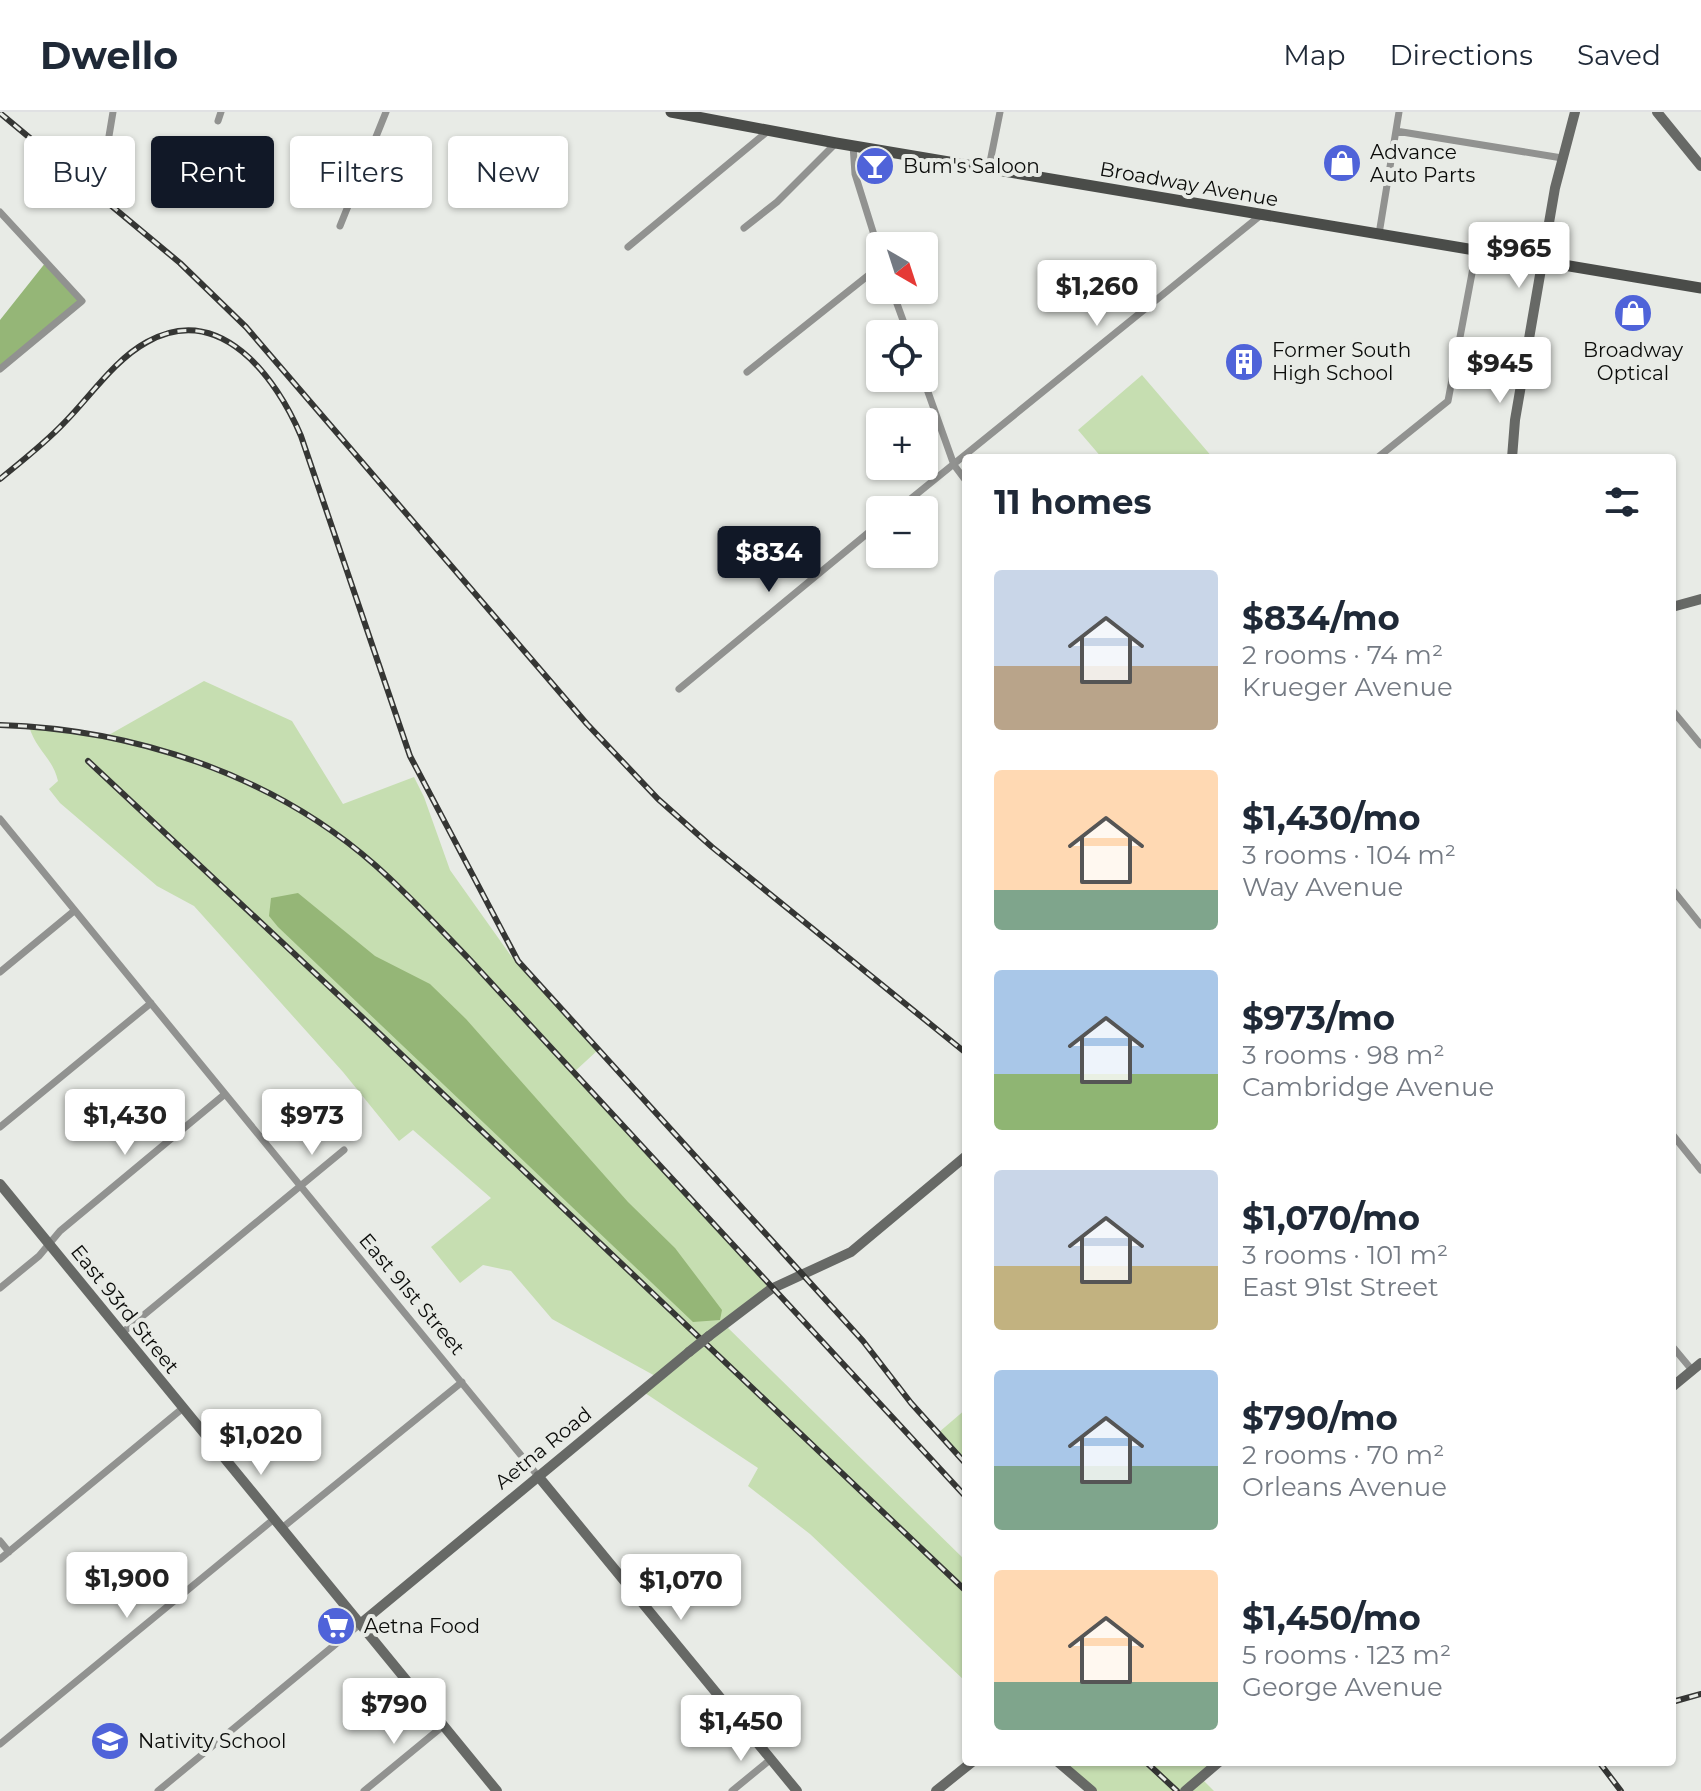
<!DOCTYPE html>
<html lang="en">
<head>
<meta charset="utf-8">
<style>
  :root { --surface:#fff; --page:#f2f2f3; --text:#1f2937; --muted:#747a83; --line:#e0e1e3; --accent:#111827 }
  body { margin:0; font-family:Montserrat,sans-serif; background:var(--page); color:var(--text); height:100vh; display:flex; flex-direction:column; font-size:30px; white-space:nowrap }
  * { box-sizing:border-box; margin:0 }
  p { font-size:26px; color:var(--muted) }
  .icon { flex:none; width:44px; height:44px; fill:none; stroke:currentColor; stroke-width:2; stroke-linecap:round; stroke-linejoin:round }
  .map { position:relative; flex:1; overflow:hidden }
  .drawer { position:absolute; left:962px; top:342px; width:714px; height:1312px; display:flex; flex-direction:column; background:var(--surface); border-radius:8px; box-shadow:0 2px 6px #0004 }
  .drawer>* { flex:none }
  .banner { position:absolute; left:24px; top:24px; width:760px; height:72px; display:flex; gap:16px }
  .needle { width:52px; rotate:141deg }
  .tools { position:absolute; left:866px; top:120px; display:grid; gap:16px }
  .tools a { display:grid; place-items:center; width:72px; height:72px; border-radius:8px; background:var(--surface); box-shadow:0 2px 6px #0004; font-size:40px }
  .price { position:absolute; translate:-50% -68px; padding:0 18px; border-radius:8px; background:#fff; color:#222; font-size:26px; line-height:52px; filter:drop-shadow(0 2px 4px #0008) }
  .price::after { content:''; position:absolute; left:50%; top:48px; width:24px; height:18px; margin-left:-12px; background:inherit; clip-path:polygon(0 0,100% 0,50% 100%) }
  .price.selected { background:var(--accent); color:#fff }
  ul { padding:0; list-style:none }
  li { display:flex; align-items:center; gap:24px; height:200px; padding:0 32px }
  li span { display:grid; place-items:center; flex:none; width:224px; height:160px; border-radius:8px; color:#555 }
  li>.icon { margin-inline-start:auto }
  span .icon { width:96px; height:96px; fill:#fffc; stroke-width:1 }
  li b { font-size:34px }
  h2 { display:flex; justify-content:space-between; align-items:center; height:96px; padding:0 32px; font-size:34px }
  .tag { padding:0 28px; border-radius:8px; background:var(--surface); box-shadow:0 2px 6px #0004; font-size:28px; line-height:72px }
  .tag.selected { background:var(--accent); color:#fff }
  header { display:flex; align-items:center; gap:48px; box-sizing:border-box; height:112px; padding:0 40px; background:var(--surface); border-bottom:2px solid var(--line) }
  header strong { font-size:38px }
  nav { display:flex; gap:44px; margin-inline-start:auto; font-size:28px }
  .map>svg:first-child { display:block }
</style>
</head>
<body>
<header>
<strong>Dwello</strong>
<nav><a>Map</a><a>Directions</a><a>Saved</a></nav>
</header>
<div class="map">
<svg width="1701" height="1679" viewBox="0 0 1701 1679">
  <rect width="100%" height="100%" fill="#e8ebe6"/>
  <path fill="#c6deb1" d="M1142,263L1213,346H1102L1078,318Z
    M204,569L292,609L343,692L414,665L424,685L450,758L511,844L598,938L573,961L771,1177L724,1212L966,1449V1570L810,1422L748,1374L758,1356L642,1279L657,1265L552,1207L511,1159L483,1153L460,1171L431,1135L491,1086L413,1018L399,1029L343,960L194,794L157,774L60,691L49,677L58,669C53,646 35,637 29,614L107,624Z
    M966,1297V1352L938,1321Z
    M1058,1650H1219L1201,1666L1214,1679H1092Z"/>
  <path fill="#95b677" d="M46,150L82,189L0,255V208Z
    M298,781L375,844L430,872L466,907L628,1090L675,1136L722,1198L720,1208L693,1210L278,815L269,804L271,786Z"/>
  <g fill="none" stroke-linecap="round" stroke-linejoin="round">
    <path stroke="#919290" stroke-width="7" d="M218,9L221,0
      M1396,19L1562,46
      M109,24L113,0
      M853,33L855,62L880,142
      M989,55L1000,0
      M0,100L82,189L0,257
      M340,114L386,0
      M744,116L777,90L836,31
      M1379,122L1399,0
      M628,135L768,19
      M892,178L908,222
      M747,260L880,154
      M923,266L954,353L966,369
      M1377,346L1448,289L1476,140
      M897,398L1261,103
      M679,577L880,411
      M1672,598L1701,633
      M0,707L538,1364
      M1672,777L1701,813
      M0,860L74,799
      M0,1015L151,891
      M1672,1022L1701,1058
      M0,1176L39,1144L60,1119L225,982
      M122,1221L344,1038
      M1672,1234L1692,1258
      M282,1416L462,1270
      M0,1429L9,1440
      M0,1447L183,1296
      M0,1632L274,1407
      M158,1679L360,1512
      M364,1679L443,1614
      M732,1679L771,1647"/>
    <path stroke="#676966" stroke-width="10" d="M1657,0L1701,54
      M1512,346L1515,308L1555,76L1575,0
      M1672,495L1701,487
      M0,1072L497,1679
      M709,1224L771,1177L851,1140L966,1044
      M1672,1275L1701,1251
      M538,1364L797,1679
      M360,1512L689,1240
      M1058,1650L1092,1679
      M936,1679L972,1650
      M1185,1679L1219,1650"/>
    <path stroke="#4a4c49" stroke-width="11" d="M671,0L836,31L1701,176"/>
    <g stroke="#353634" stroke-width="6">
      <path id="rail" d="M0,1L180,151L246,215L587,612L658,687L712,735L966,941
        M0,367C22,349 45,331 64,311C90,285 114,248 147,230C220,189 276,265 301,324L410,644L518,849L863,1229L911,1291L966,1352
        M0,613C134,617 273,663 375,753C409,783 439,816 470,848L966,1385
        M88,649L365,908L966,1479
        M1672,1590L1701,1582
        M1146,1650L1177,1679
        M1599,1650L1621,1679"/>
    </g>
    <use href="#rail" stroke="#e8ebe6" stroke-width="3" stroke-dasharray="9" stroke-linecap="butt"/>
    <path stroke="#676966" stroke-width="10" d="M689,1240L709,1224"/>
  </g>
  <defs>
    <g id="shop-disc" transform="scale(2)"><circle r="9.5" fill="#4f63d9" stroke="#e8ebe6"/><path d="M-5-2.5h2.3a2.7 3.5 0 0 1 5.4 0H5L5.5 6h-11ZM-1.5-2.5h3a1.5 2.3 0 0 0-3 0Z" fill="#fff"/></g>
    <g id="bar-disc" transform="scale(2)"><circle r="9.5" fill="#4f63d9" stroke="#e8ebe6"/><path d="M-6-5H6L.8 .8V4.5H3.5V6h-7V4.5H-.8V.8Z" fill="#fff"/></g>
    <g id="building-disc" transform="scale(2)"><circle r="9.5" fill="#4f63d9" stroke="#e8ebe6"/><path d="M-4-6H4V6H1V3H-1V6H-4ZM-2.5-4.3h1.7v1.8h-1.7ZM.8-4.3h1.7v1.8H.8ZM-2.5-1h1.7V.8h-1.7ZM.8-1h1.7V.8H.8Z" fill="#fff"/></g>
    <g id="supermarket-disc" transform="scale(2)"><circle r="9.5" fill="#4f63d9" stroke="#e8ebe6"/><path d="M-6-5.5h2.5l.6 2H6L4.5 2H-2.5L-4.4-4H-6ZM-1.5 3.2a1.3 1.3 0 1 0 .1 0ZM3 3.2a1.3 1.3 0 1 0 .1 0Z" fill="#fff"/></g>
    <g id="school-disc" transform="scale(2)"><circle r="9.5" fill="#4f63d9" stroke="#e8ebe6"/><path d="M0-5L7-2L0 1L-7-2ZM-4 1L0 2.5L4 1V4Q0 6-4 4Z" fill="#fff"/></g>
  </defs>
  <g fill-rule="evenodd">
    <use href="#shop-disc" x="1342" y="51"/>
    <use href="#bar-disc" x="875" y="54"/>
    <use href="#shop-disc" x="1633" y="201"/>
    <use href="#building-disc" x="1244" y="250"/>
    <use href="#supermarket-disc" x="336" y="1514"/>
    <use href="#school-disc" x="110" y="1629"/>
  </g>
  <g text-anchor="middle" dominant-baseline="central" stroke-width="8" stroke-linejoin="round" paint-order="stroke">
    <g font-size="20" fill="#0b0c0a" stroke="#e8ebe6" text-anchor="start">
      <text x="1370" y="40">Advance<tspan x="1370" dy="23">Auto Parts</tspan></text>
      <text x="903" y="54">Bum's Saloon</text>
      <text x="1272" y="238">Former South<tspan x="1272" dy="23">High School</tspan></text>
      <text x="1633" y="238" text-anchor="middle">Broadway<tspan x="1633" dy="23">Optical</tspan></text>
      <text x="364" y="1514">Aetna Food</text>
      <text x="138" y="1629">Nativity School</text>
    </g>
    <g font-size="20" fill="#0b0c0a" stroke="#e8ebe6">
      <text transform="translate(1189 72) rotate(10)">Broadway Avenue</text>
      <text transform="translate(412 1182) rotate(50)">East 91st Street</text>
      <text transform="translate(125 1197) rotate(51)">East 93rd Street</text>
      <text transform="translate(543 1336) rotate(-39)">Aetna Road</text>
    </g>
  </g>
</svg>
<div class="tools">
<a><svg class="needle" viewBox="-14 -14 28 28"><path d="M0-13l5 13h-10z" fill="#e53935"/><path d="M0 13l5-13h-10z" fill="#747a83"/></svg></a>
<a><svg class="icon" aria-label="locate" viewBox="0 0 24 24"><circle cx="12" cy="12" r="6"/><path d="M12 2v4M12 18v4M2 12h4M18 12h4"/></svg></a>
<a>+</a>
<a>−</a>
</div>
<b class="price" style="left:1519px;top:178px">$965</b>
<b class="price" style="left:1097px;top:216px">$1,260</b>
<b class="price" style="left:1500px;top:293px">$945</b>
<b class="price selected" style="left:769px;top:482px">$834</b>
<b class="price" style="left:125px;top:1045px">$1,430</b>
<b class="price" style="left:312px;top:1045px">$973</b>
<b class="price" style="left:261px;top:1365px">$1,020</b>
<b class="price" style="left:127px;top:1508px">$1,900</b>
<b class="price" style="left:681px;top:1510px">$1,070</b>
<b class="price" style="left:394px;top:1634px">$790</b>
<b class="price" style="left:741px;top:1651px">$1,450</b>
<div class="banner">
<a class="tag">Buy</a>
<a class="tag selected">Rent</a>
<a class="tag">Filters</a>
<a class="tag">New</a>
</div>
<section class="drawer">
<h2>11 homes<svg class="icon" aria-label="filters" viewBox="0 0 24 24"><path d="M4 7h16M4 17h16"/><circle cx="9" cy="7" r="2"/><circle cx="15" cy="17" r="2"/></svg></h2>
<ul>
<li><span style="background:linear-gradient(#c9d6e8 60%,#b9a48a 0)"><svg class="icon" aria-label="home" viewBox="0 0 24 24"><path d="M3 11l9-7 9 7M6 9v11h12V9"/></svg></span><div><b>$834/mo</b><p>2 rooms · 74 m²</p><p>Krueger Avenue</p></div></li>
<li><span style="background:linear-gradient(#ffd9b3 75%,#7fa58c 0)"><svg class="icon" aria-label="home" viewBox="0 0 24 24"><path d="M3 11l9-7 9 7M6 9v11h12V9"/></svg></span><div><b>$1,430/mo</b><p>3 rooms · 104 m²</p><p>Way Avenue</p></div></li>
<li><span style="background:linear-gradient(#a9c7e8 65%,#8fb573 0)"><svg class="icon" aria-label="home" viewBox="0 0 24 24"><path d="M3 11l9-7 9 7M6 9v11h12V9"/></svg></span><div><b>$973/mo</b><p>3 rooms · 98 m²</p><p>Cambridge Avenue</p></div></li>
<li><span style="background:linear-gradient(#c9d6e8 60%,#c2b280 0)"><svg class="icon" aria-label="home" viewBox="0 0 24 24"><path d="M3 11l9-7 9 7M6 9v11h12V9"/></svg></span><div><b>$1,070/mo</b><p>3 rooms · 101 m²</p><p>East 91st Street</p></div></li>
<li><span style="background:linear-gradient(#a9c7e8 60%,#7fa58c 0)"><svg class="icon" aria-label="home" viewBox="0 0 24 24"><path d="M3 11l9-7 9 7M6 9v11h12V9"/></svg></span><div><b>$790/mo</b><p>2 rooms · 70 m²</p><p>Orleans Avenue</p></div></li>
<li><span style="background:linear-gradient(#ffd9b3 70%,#7fa58c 0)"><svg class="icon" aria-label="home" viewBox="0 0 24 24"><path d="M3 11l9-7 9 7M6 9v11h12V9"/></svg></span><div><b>$1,450/mo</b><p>5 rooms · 123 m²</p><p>George Avenue</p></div></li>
</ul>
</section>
</div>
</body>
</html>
